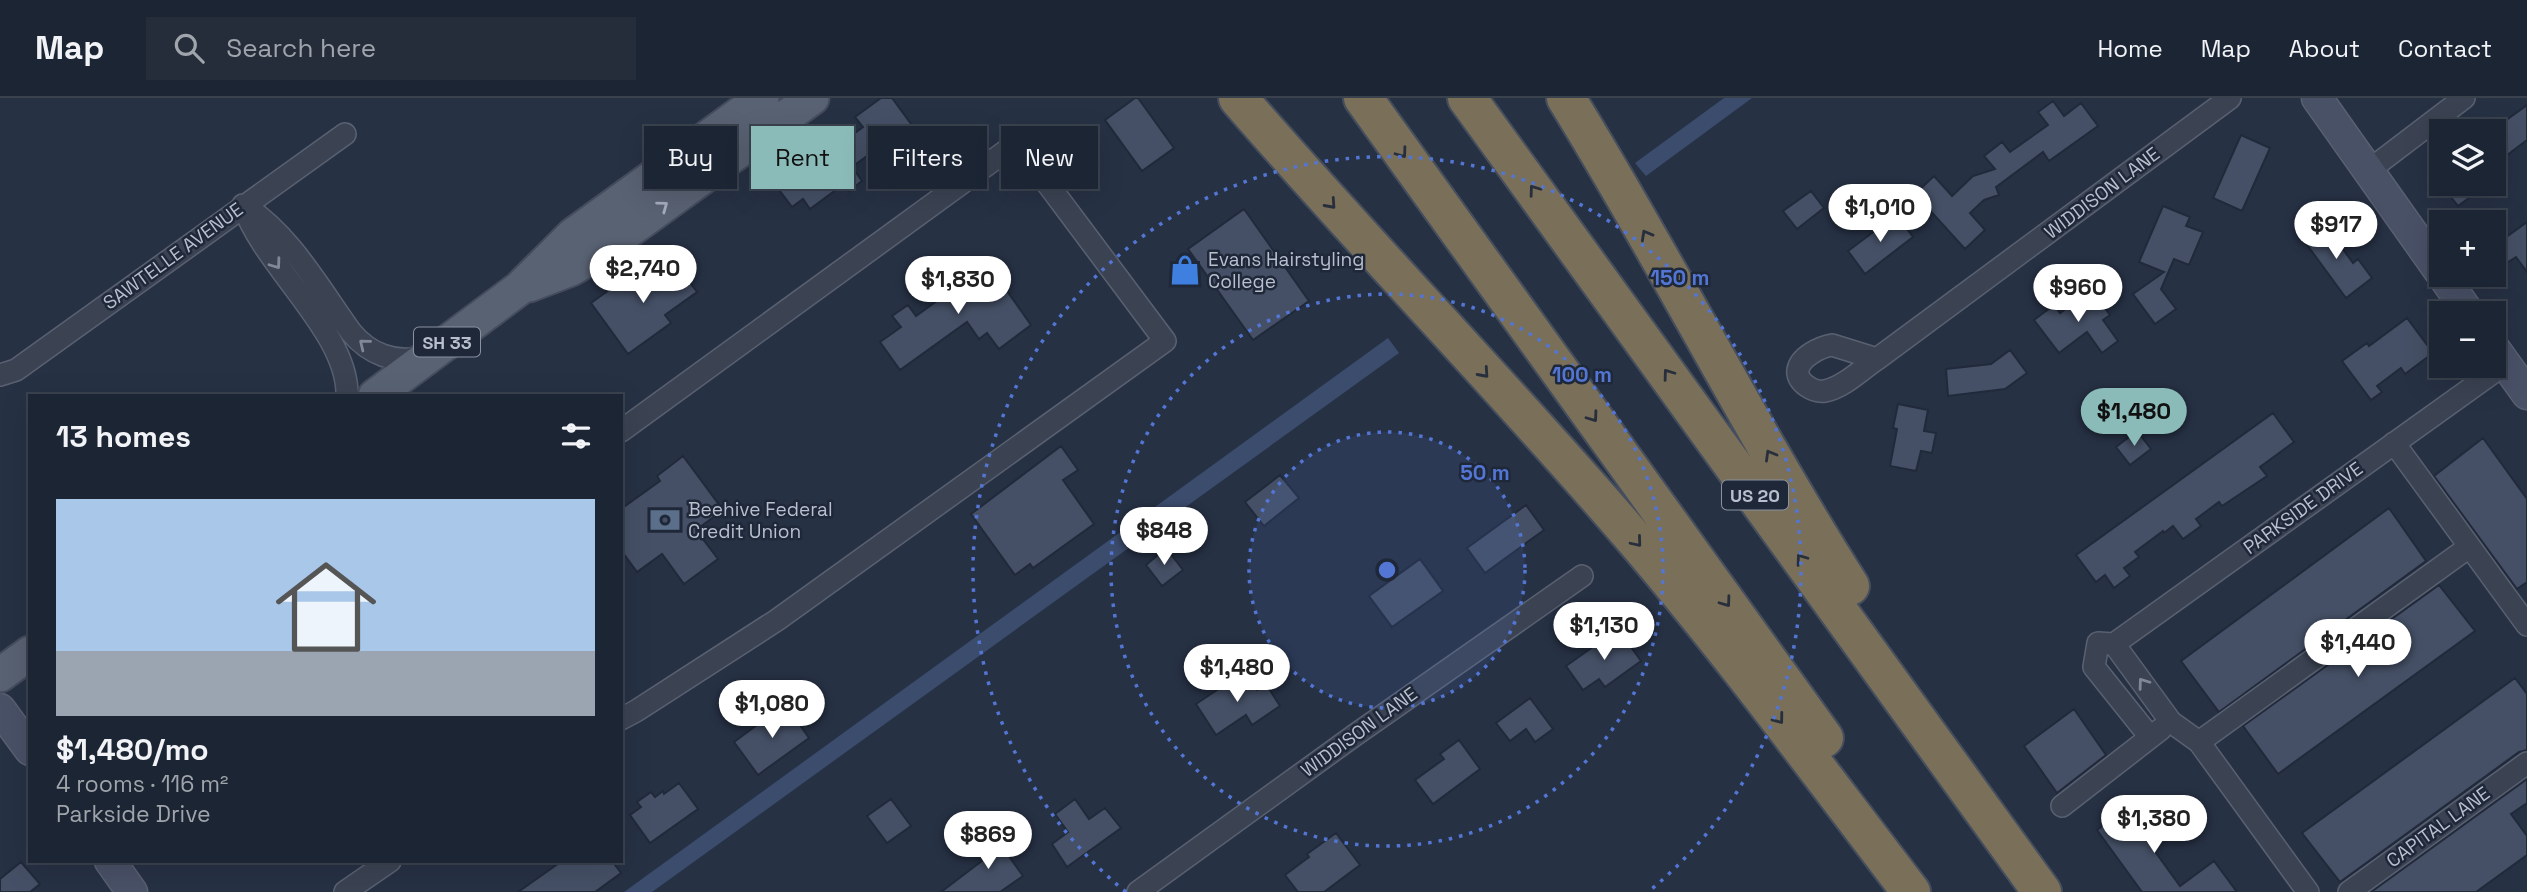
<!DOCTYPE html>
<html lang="en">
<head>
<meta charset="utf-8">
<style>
  :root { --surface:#1c2533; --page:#252d3b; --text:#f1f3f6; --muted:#a0a5ac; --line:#3a424e; --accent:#8bbbb9 }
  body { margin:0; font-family:"Space Grotesk",sans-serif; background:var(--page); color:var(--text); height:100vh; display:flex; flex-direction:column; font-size:26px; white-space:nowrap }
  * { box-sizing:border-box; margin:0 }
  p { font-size:23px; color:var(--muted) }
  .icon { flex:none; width:38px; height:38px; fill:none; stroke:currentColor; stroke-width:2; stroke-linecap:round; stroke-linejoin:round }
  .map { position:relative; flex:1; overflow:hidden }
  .sheet { position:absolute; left:28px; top:296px; width:595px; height:469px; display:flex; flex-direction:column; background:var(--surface); border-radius:0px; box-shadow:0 7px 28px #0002,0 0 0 2px var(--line) }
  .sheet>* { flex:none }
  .banner { position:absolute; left:644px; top:28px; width:665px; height:63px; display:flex; gap:14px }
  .buttons { position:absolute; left:2429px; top:21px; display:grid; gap:14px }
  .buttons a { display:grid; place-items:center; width:77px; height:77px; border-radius:0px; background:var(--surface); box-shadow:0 7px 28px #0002,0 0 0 2px var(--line); font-size:35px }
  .price { position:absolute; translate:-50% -60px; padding:0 16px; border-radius:24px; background:#fff; color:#222; font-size:23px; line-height:46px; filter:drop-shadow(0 2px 4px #0008) }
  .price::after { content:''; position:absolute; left:50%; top:42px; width:21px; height:16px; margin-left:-10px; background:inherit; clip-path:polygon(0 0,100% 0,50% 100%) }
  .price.selected { background:var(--accent); color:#111 }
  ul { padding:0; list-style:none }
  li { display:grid; align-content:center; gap:14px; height:371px; padding:0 28px }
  li span { display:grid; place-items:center; height:217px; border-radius:0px; color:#555 }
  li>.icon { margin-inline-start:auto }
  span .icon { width:126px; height:126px; fill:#fffc; stroke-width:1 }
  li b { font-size:30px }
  h2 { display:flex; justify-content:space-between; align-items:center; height:84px; padding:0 28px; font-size:30px }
  .pill { padding:0 24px; border-radius:0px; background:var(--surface); box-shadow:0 7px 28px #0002,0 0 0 2px var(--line); font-size:24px; line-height:63px }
  .pill.selected { background:var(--accent); color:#111 }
  header { display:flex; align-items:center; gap:42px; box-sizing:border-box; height:98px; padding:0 35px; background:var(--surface); border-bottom:2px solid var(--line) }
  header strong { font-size:33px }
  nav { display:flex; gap:38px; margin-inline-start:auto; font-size:24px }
  .search { width:490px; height:63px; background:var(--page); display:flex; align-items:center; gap:18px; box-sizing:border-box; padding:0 24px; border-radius:0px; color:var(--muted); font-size:26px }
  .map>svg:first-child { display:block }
</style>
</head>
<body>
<header>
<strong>Map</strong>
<div class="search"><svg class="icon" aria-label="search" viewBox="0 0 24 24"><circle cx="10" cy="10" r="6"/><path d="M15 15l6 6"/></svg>Search here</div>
<nav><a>Home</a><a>Map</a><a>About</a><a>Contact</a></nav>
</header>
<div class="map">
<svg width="2527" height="794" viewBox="0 0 2527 794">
  <rect width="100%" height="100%" fill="#263144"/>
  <path fill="#3c4c6d" d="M1724,0H1752L1646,78L1635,65Z
    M1388,240L1399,255L652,794H624Z"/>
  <path fill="#455066" stroke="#212a3b" stroke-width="2" d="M881,0H892L933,56L901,81L878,50L852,69L862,83L849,93L844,86L810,111L803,101L792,109L780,93L791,85L784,76L809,58L814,65L863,29L855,19Z
    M1135,0H1138L1174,50L1142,73L1105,22Z
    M2053,3L2064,18L2081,5L2098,28L2049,63L2043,54L1996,89L1999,97L1984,102L1970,115L1985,132L1965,151L1915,96L1934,78L1952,98L1973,78L1995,71L1984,58L2002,44L2010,54L2048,27L2038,14Z
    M2527,7V42L2494,67V31Z
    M2241,37L2270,50L2242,113L2213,100Z
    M2441,86H2488L2458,108Z
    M1811,93L1824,110L1797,131L1783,113Z
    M2163,108L2190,119L2186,128L2203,134L2189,167L2174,161L2161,191L2176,211L2155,226L2133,196L2164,174L2139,164Z
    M1244,111L1309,203L1253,242L1188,151Z
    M1896,117L1913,139L1865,176L1848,153Z
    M2323,124L2353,165L2358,161L2372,180L2346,200L2302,140Z
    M2527,124V174L2516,159L2505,166L2494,151V148Z
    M983,159L1031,227L999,251L987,235L979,241L967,224L900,272L880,244L901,229L892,218L908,207L916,218L960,186L955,179Z
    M673,162L697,194L665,217L671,225L628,256L591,205L634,174L642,185Z
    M2091,192L2110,217L2103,222L2118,243L2102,255L2087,234L2059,255L2034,222L2054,207L2060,215Z
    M2407,220L2433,255L2405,276L2401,270L2377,288L2382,294L2371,302L2342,263L2367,245L2369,248Z
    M2010,252L2027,275L2005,291L1948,298L1946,271L1991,266Z
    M1898,306L1928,312L1924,333L1936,335L1932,355L1921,353L1916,373L1890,368L1897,331L1893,330Z
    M2273,315L2294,344L2260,369L2267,378L2222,408L2219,404L2196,421L2201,428L2183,441L2173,428L2164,435L2163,433L2135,454L2139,459L2124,470L2130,478L2114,490L2105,477L2096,484L2076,457Z
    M2137,333L2151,351L2130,367L2116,349Z
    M2483,340L2527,401V484L2517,491L2434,378Z
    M1061,348L1078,372L1063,382L1094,426L1033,470L1030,466L1015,477L971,416Z
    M683,358L723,412L696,432L718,461L684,486L662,456L637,474L621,452V411L660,383L657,378Z
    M1280,377L1299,400L1264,428L1245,404Z
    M1526,407L1544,432L1485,475L1467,450Z
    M2389,410L2426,463L2219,614L2181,563Z
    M1166,450L1183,472L1162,488L1146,467Z
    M1420,461L1443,493L1392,529L1369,498Z
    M2439,487L2475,533L2278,676L2243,628Z
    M1618,531L1641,563L1605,589L1599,581L1583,592L1566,568Z
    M1244,574L1257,592L1266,586L1280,608L1252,627L1246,617L1216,637L1196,606Z
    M2515,580L2527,596V652L2519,654L2340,784L2302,735Z
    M1530,600L1553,631L1535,644L1526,631L1510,643L1496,625Z
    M785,606L809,640L758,677L734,644Z
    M2074,611L2106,657L2057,695L2024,648Z
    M1459,642L1480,671L1433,706L1415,682L1444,661L1440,656Z
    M2527,681V705L2511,716L2527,738V757L2476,794H2371Z
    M679,685L698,711L650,745L630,717L641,709L637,704L651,694L655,699L663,693L664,696Z
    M891,701L911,728L887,745L867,718Z
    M1075,701L1089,721L1105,710L1121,730L1067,769L1052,746L1068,734L1055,716Z
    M2148,702L2166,726L2146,741L2180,788L2214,763L2237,794H2142L2097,732L2125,711L2129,716Z
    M1336,735L1360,767L1324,794H1298L1285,777L1309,759L1307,756Z
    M993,736L1023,778L1000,794H941L983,762L974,750Z
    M562,763H612L621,775L595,794H518Z
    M21,764L40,786L30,794H0V781Z"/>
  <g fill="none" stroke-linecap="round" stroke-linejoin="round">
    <g stroke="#596171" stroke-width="24">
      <path id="street" d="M2368,73L2464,0
        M243,107C289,135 320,191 351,234C369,256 395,266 422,259
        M243,107C265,170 349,235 347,298
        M1832,247L1877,261C1862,271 1844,289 1825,293C1815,295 1796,285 1798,272C1800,259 1820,249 1832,247Z
        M1877,261L2230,0
        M0,277L16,272L345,36
        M621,333L1017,45L1165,243L777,522L636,613L621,621
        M2394,345L2527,527
        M2114,546L2171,624L2199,644L2308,794
        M2150,639L2094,569L2098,545L2114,546L2505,266
        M2199,644L2469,449
        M2062,708L2161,631
        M345,794L390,763
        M1138,794L1355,637L1582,478
        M2349,794L2527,665"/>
    </g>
    <g stroke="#596171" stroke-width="33">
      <path id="secondary" d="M2317,0L2469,215
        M2494,250L2527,296
        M0,611L30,652
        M110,763L132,794"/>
    </g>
    <g stroke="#444c5d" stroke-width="37">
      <path id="primary" d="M529,187L571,171L594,158L812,0
        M375,298L520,190L573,137L762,0
        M0,577L30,555"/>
    </g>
    <g stroke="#454e5e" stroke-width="42">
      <path id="highway" d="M1238,0C1366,148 1503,288 1630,436C1729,551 1819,674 1911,794
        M1363,0L1824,640
        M1467,0L2042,794
        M1566,0C1665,160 1749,329 1850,488"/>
    </g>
    <use href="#street" stroke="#3b4353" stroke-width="21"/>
    <use href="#secondary" stroke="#495167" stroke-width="30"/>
    <use href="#primary" stroke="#596273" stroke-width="33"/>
    <use href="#highway" stroke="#7a6f58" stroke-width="38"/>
  </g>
  <defs><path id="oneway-chevron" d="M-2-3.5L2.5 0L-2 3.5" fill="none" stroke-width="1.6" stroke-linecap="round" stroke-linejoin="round" transform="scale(1.75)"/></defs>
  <g stroke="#282f3c">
    <use href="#oneway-chevron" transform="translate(1402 55) rotate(54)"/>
    <use href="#oneway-chevron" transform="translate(1534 92) rotate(-126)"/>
    <use href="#oneway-chevron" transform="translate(1331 106) rotate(48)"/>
    <use href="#oneway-chevron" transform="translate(1646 137) rotate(-119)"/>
    <use href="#oneway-chevron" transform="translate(1484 275) rotate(48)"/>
    <use href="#oneway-chevron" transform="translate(1668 276) rotate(-126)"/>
    <use href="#oneway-chevron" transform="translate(1593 319) rotate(54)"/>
    <use href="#oneway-chevron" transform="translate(1770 357) rotate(-120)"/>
    <use href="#oneway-chevron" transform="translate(1637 444) rotate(50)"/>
    <use href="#oneway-chevron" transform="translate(1801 461) rotate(-126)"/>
    <use href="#oneway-chevron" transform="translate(1726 504) rotate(54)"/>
    <use href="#oneway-chevron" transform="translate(1779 621) rotate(53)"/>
  </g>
  <use stroke="#a5acbb" href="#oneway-chevron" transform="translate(663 108) rotate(-36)"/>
  <g stroke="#808796">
    <use href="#oneway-chevron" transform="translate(276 166) rotate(54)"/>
    <use href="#oneway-chevron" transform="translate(364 246) rotate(-141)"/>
    <use href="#oneway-chevron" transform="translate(2143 585) rotate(-126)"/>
  </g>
  <circle cx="1387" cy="472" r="138" fill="#5376d4" fill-opacity=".12"/>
  <g fill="none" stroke="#5376d4" stroke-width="3.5" stroke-dasharray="3.5 7">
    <circle cx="1387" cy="472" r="138"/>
    <circle cx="1387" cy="472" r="276"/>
    <path d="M1126 794A414 414 0 1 1 1648 794"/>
  </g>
  <defs>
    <g id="shop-bare" transform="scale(2.415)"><path d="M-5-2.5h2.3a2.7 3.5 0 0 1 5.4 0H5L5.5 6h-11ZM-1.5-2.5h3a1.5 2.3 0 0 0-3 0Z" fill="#3f7fe0" stroke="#1f2839" stroke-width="2.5" paint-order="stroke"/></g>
    <g id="bank-bare" transform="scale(2.415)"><path d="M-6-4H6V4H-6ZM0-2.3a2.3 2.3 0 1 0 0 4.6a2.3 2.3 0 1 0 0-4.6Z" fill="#5c6f8a" stroke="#1f2839" stroke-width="2.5" paint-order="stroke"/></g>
  </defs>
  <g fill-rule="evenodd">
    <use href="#shop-bare" x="1185" y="172"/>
    <use href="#bank-bare" x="665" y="422"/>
  </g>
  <g text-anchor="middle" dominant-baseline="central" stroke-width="5" stroke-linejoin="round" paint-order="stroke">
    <g fill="#1f2839" stroke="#8a92a1" stroke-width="2">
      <rect x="414" y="229.5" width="66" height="29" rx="5"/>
      <rect x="1722" y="382.5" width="66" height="29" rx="5"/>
    </g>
    <g font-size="18" font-weight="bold" fill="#b8bfcd">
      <text x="447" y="244">SH 33</text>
      <text x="1755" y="397">US 20</text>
    </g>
    <g font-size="19" fill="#b8bfcd" stroke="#1f2839">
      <text transform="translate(2102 95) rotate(-37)">WIDDISON LANE</text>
      <text transform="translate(173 158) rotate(-36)">SAWTELLE AVENUE</text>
      <text transform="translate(2303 410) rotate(-36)">PARKSIDE DRIVE</text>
      <text transform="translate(1359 634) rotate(-36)">WIDDISON LANE</text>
      <text transform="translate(2438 729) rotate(-36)">CAPITAL LANE</text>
    </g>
    <g font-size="19" fill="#b8bfcd" stroke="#1f2839" text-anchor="start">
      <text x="1208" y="161">Evans Hairstyling<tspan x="1208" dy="22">College</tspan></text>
      <text x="688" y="411">Beehive Federal<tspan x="688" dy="22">Credit Union</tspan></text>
    </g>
  </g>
  <circle cx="1387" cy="472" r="10" fill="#5376d4" stroke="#1f2839" stroke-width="3.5"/>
  <g font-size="21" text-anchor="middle" font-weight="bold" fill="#5376d4" stroke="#1f2839" stroke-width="5" stroke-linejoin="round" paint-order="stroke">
    <text x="1680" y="187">150 m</text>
    <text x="1582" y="284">100 m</text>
    <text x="1485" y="382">50 m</text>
  </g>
</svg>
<div class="buttons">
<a><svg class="icon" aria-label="layers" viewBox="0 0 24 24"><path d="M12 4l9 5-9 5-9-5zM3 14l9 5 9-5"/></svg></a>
<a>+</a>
<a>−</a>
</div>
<b class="price" style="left:1880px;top:146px">$1,010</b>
<b class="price" style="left:2336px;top:163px">$917</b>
<b class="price" style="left:643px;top:207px">$2,740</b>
<b class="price" style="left:958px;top:218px">$1,830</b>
<b class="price" style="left:2078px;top:226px">$960</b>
<b class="price selected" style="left:2134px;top:350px">$1,480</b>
<b class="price" style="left:1164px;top:469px">$848</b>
<b class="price" style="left:1604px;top:564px">$1,130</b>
<b class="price" style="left:2358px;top:581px">$1,440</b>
<b class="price" style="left:1237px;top:606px">$1,480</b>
<b class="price" style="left:772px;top:642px">$1,080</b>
<b class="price" style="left:2154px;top:757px">$1,380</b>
<b class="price" style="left:988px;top:773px">$869</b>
<div class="banner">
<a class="pill">Buy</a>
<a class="pill selected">Rent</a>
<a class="pill">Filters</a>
<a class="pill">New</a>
</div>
<section class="sheet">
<h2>13 homes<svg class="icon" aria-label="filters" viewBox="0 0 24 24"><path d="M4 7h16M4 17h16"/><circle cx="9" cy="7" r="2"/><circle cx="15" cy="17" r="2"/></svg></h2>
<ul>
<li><span style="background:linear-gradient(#a9c7e8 70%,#9aa5b1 0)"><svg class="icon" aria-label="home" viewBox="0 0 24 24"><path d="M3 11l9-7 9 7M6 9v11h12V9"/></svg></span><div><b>$1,480/mo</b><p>4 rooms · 116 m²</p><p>Parkside Drive</p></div></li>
</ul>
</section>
</div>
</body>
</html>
